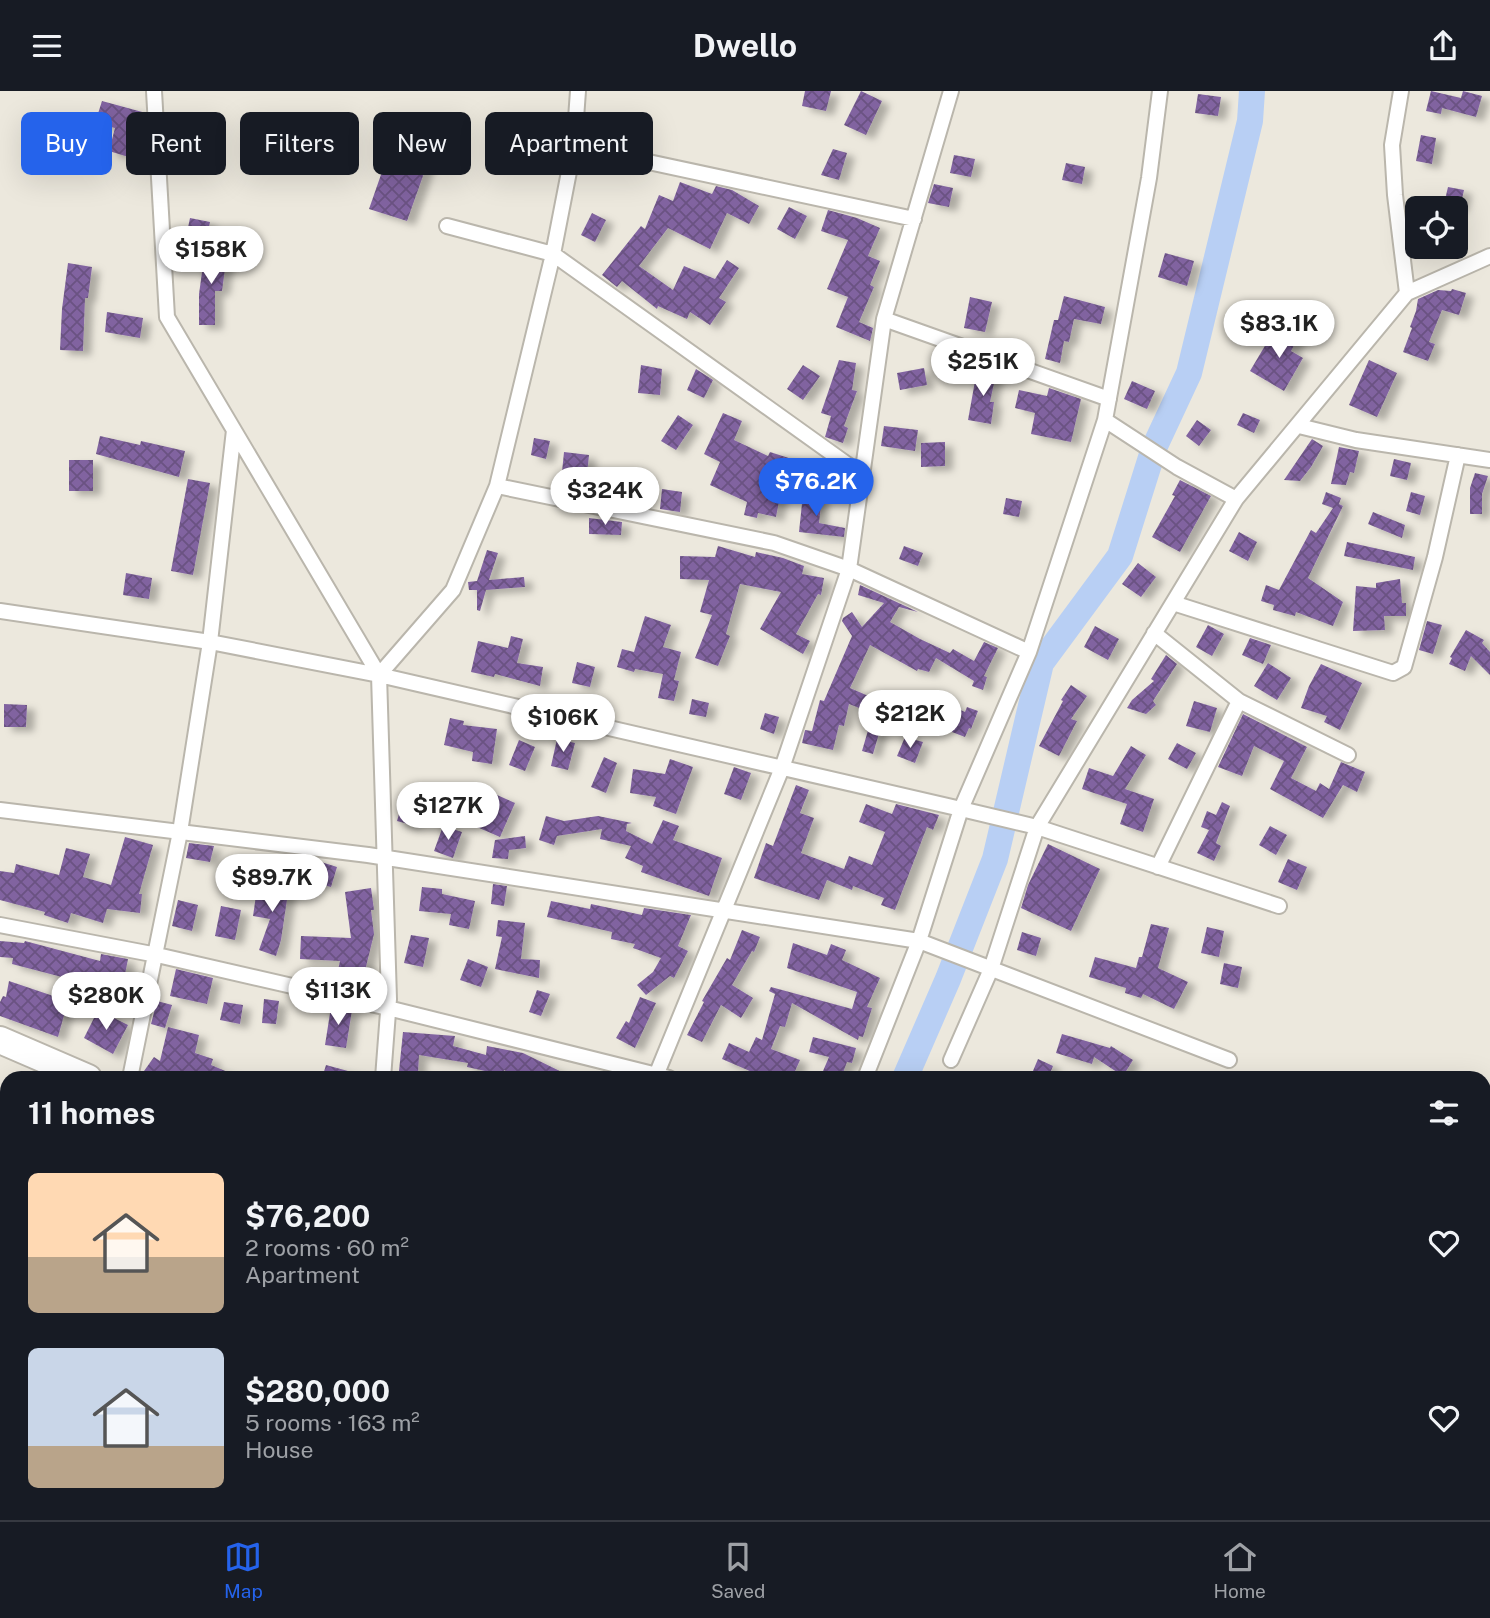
<!DOCTYPE html>
<html lang="en">
<head>
<meta charset="utf-8">
<style>
  :root { --surface:#171b24; --page:#242831; --text:#f1f3f6; --muted:#9ea1a6; --line:#363941; --accent:#2563eb }
  body { margin:0; font-family:"Public Sans",sans-serif; background:var(--page); color:var(--text); height:100vh; display:flex; flex-direction:column; font-size:26px; white-space:nowrap }
  * { box-sizing:border-box; margin:0 }
  p { font-size:23px; color:var(--muted) }
  .icon { flex:none; width:38px; height:38px; fill:none; stroke:currentColor; stroke-width:2; stroke-linecap:round; stroke-linejoin:round }
  .map { position:relative; flex:1; overflow:hidden }
  .sheet { position:absolute; left:0px; top:980px; width:1491px; height:450px; display:flex; flex-direction:column; background:var(--surface); border-radius:21px 21px 0 0; box-shadow:0 7px 28px #0002 }
  .sheet>* { flex:none }
  .banner { position:absolute; left:21px; top:21px; width:700px; height:63px; display:flex; gap:14px }
  .controls { position:absolute; left:1405px; top:105px; display:grid; gap:14px }
  .controls a { display:grid; place-items:center; width:63px; height:63px; border-radius:10px; background:var(--surface); box-shadow:0 7px 28px #0002; font-size:35px }
  .price { position:absolute; translate:-50% -60px; padding:0 16px; border-radius:24px; background:#fff; color:#222; font-size:23px; line-height:46px; filter:drop-shadow(0 2px 4px #0008) }
  .price::after { content:''; position:absolute; left:50%; top:42px; width:21px; height:16px; margin-left:-10px; background:inherit; clip-path:polygon(0 0,100% 0,50% 100%) }
  .price.current { background:var(--accent); color:#fff }
  ul { padding:0; list-style:none }
  li { display:flex; align-items:center; gap:21px; height:175px; padding:0 28px }
  li span { display:grid; place-items:center; flex:none; width:196px; height:140px; border-radius:10px; color:#555 }
  li>.icon { margin-inline-start:auto }
  span .icon { width:84px; height:84px; fill:#fffc; stroke-width:1 }
  li b { font-size:30px }
  h2 { display:flex; justify-content:space-between; align-items:center; height:84px; padding:0 28px; font-size:30px }
  .chip { padding:0 24px; border-radius:10px; background:var(--surface); box-shadow:0 7px 28px #0002; font-size:24px; line-height:63px }
  .chip.current { background:var(--accent); color:#fff }
  header { display:flex; justify-content:space-between; align-items:center; height:91px; padding:0 28px; background:var(--surface); font-size:32px; font-weight:700 }
  .tabs { display:flex; justify-content:space-around; align-items:center; height:98px; border-top:2px solid var(--line); background:var(--surface); font-size:19px; color:var(--muted) }
  .tabs a { display:grid; justify-items:center; gap:4px }
  .tabs .current { color:var(--accent) }
  .map>svg:first-child { display:block }
</style>
</head>
<body>
<header><svg class="icon" aria-label="menu" viewBox="0 0 24 24"><path d="M4 6h16M4 12h16M4 18h16"/></svg>Dwello<svg class="icon" aria-label="share" viewBox="0 0 24 24"><path d="M12 15V3M7 8l5-5 5 5M5 13v7h14v-7"/></svg></header>
<div class="map">
<svg width="1490" height="1429" viewBox="0 0 1490 1429">
  <defs>
    <pattern id="building-cross-hatch" width="8" height="8" patternUnits="userSpaceOnUse" patternTransform="scale(1.75)"><rect width="8" height="8" fill="#8164a0"/><path d="M0 0l8 8M0 8l8-8" fill="none" stroke="#6a5282"/></pattern>
    <filter id="shadow"><feDropShadow dx="8" dy="4.5" stdDeviation="3.5" flood-color="#0004"/></filter>
  </defs>
  <rect width="100%" height="100%" fill="#ece8dd"/>
  <g fill="none" stroke-linecap="round" stroke-linejoin="round">
    <path stroke="#b8cff4" stroke-width="26" d="M905,987L948,888L995,768L1041,572L1120,465L1154,357L1189,282L1250,30L1252,0
      M760,1429L762,1423"/>
  </g>
  <path fill="url(#building-cross-hatch)" filter="url(#shadow)" d="M805,0H831L826,20L802,15Z
    M861,0L882,10L866,44L844,34Z
    M1431,0L1461,7L1463,0L1482,5L1476,26L1442,17L1441,23L1426,20Z
    M1198,3L1221,6L1218,25L1195,22Z
    M102,10L146,22V28L135,68L109,60L115,37L95,32Z
    M1421,44L1436,47L1432,73L1416,70Z
    M391,55L429,68L407,130L369,118Z
    M833,58L847,62L839,89L821,84Z
    M954,64L975,68L971,86L950,82Z
    M1066,72L1085,76L1082,93L1062,89Z
    M680,91L712,103L716,95L732,99L759,115L749,133L727,122L710,158L668,137L639,175L673,199L684,175L715,188L727,169L739,177L719,207L726,211L710,234L690,221L687,228L658,215L657,218L622,190L617,196L602,184L641,135L645,138L659,104L673,110Z
    M934,93L953,97L949,116L928,112Z
    M1448,96L1464,99L1460,117H1443Z
    M789,116L807,125L795,148L777,138Z
    M828,119L857,127L880,137L868,165L880,170L870,194L874,196L859,231L873,237L870,250L836,236L848,206L827,198L848,149L821,140Z
    M592,122L606,129L595,151L581,144Z
    M190,127L210,131L205,155L185,151Z
    M205,160L227,163L222,200H215V234H199V203Z
    M1165,162L1194,170L1187,195L1158,186Z
    M68,172L92,176L88,207H85L83,260L60,259L62,218Z
    M1452,198L1466,202L1459,224L1442,219L1429,251L1435,253L1428,270L1403,261L1412,237L1410,236L1416,220L1418,208L1438,199L1451,200Z
    M1064,205L1105,216L1101,233L1074,228L1069,251L1064,250L1060,272L1045,268L1054,229H1058Z
    M970,206L992,211L985,241L964,237Z
    M107,221L143,227L140,247L105,241Z
    M1285,235L1300,243L1291,260L1303,267L1284,300L1250,280L1269,248L1276,252Z
    M942,263L962,267L959,281L939,277Z
    M839,269L856,272L852,299L857,300L844,335L848,337L843,352L825,346L831,325L821,322Z
    M1369,269L1397,282L1377,326L1349,314Z
    M641,274L662,278L660,304L638,302Z
    M803,274L820,285L803,309L787,298Z
    M924,277L927,294L900,299L897,282Z
    M696,278L713,289L704,307L687,299Z
    M977,279L996,283L990,311H994L991,333L968,329Z
    M1132,290L1155,300L1147,318L1124,308Z
    M1049,297L1081,308L1071,351L1031,343L1035,322L1015,317L1019,299L1047,305Z
    M723,322L742,330L734,349L768,365L770,361L795,369L785,396L782,395L776,426L758,422L757,427L744,424L747,411L710,394L720,371L704,363Z
    M1243,322L1260,329L1254,342L1237,334Z
    M678,324L693,334L676,359L661,350Z
    M1197,329L1211,339L1199,355L1186,345Z
    M884,335L918,339L915,360L881,355Z
    M100,345L140,354L141,350L185,360L179,386L96,363Z
    M534,347L550,350L546,368L531,364Z
    M1312,348L1323,355L1311,376L1300,390L1284,389Z
    M945,351V375L921,376V352Z
    M1339,356L1359,360L1354,382L1350,381L1346,394L1331,393Z
    M564,361L589,364L586,393L561,391Z
    M1394,368L1411,372L1407,389L1390,385Z
    M69,369H93V400H69Z
    M830,377L844,383L841,403L827,400Z
    M1475,382L1488,385L1482,403V423H1470V397Z
    M188,388L210,392L193,484L171,480Z
    M1180,389L1211,405L1180,461L1152,446L1175,405L1172,404Z
    M662,398L682,401L680,421L660,418Z
    M1326,401L1341,407L1339,413L1343,415L1308,487L1343,511L1333,535L1296,521L1295,525L1273,519L1274,514L1261,510L1266,494L1279,499L1311,439L1316,442L1333,417L1322,413Z
    M1411,401L1425,405L1420,424L1406,420Z
    M803,403L822,405L819,432L845,437L844,446L799,441Z
    M1006,407L1022,410L1019,426L1003,423Z
    M1373,421L1405,434L1402,447L1368,433Z
    M589,427L622,431L621,444L589,443Z
    M1239,441L1257,451L1248,470L1229,460Z
    M1347,451L1415,466L1413,479L1344,465Z
    M718,455L755,466L756,461L783,467L804,475L802,483L824,487L821,504L818,503L796,543L810,550L803,563L760,538L781,501L740,493L726,543L730,545L718,575L695,567L712,524L700,521L709,489L680,488V465L715,466Z
    M904,455L923,462L918,475L899,468Z
    M487,459L498,462L489,489L524,486L525,496L486,499L480,520L477,519V499H469L468,491L477,490Z
    M1138,472L1156,486L1141,506L1122,493Z
    M126,482L152,487L149,508L123,504Z
    M1400,488L1402,512H1406V525H1384L1385,539L1353,540L1356,495L1376,497V492Z
    M860,494L918,521L899,516L890,531L920,548L950,562L953,558L974,570L984,551L998,557L984,585L987,586L983,599L972,595L974,590L936,567L929,581L918,578L917,580L870,554L850,597L873,607L867,620L849,613L844,635L839,634L833,659L802,652L805,639L812,640L820,609L824,610L852,545L842,530L843,527L852,521L862,536L884,512L858,504Z
    M645,525L671,534L663,556L681,561L674,589L679,590L674,610L658,607L663,583L635,578L634,581L617,576L622,558L634,561Z
    M1427,530L1442,534L1433,563L1419,559Z
    M1208,534L1224,543L1212,565L1196,556Z
    M1095,535L1119,548L1108,569L1084,556Z
    M1466,539L1484,549L1482,552L1490,561V584L1471,565L1465,580L1449,573L1452,567L1450,566Z
    M511,545L523,548L517,572L543,576L540,595L495,583L494,586L471,581L478,550L508,557Z
    M1250,547L1271,554L1263,573L1242,564Z
    M1166,564L1177,573L1153,610L1156,614L1146,623L1127,617L1132,609L1154,590L1151,588Z
    M577,571L595,576L590,596L572,592Z
    M1268,572L1291,587L1277,609L1254,595Z
    M1321,573L1362,592L1340,639L1324,631L1327,625L1301,617L1309,595Z
    M1071,594L1087,605L1071,628L1077,630L1059,665L1039,655L1063,610L1061,609Z
    M898,602L950,621L952,615L965,621L967,616L978,620L971,638L969,637L965,646L952,641L954,637L924,626L895,607Z
    M692,608L709,612L706,626L689,623Z
    M1194,610L1217,617L1210,641L1186,635Z
    M4,613L27,614L26,636H4Z
    M765,622L779,626L774,643L760,638Z
    M1243,623L1307,656L1291,687L1316,700L1320,692L1329,698L1341,671L1365,681L1357,701L1343,694L1323,727L1270,698L1284,670L1254,655L1242,685L1218,676Z
    M450,627L464,630L463,634L497,638L492,673L472,670L473,661L444,654Z
    M869,636L880,639L873,663L862,660Z
    M905,646L923,651L915,672L897,665Z
    M557,648L575,652L568,679L551,675Z
    M519,649L535,656L525,680L509,674Z
    M1177,652L1196,662L1187,678L1168,668Z
    M1131,655L1146,664L1125,698L1154,708L1143,741L1120,733L1127,713L1082,698L1089,677L1113,685Z
    M604,666L617,672L606,702L591,696Z
    M670,668L693,676L676,723L653,715L656,706L630,702L633,678L665,683Z
    M734,676L751,682L741,709L724,703Z
    M796,694L809,699L800,722L814,727L801,762L844,778L849,765L872,774L885,741L859,731L866,713L892,723L896,713L939,724L933,739L927,736L895,819L881,814L884,807L853,795L852,799L827,789L819,809L754,787L766,752L773,755Z
    M407,696L422,700L412,734L397,730Z
    M497,704L515,712L500,746L477,736L482,725L487,727Z
    M1222,711L1230,715L1216,752L1221,755L1214,770L1197,762L1209,739L1201,736L1207,720L1216,724Z
    M546,725L564,730L598,725L632,732L627,733L626,740L652,753L663,729L679,735L673,749L722,767L709,805L641,781L643,775L625,767L631,755L600,748L602,738L557,745L554,754L539,749Z
    M443,735L462,741L453,767L434,760Z
    M1270,735L1287,744L1276,764L1259,754Z
    M525,745L526,757L509,759L508,768L492,767L495,749Z
    M125,746L153,754L139,803H142L140,822L107,818L103,832L71,822L68,832L44,824L45,821L0,809V780L14,782L16,773L59,784L66,757L90,763L83,786L111,794Z
    M189,752L214,755L210,771L186,767Z
    M1048,753L1100,778L1071,840L1021,817L1028,794Z
    M1288,768L1307,776L1297,799L1278,791Z
    M229,770H251V793H229Z
    M318,770L337,776L331,796L312,791Z
    M258,791L289,795L281,849L276,865L259,859L270,828L253,825Z
    M493,793L507,795L504,815L491,813Z
    M422,796L442,798V803L475,810L469,838L449,834L451,823L419,820Z
    M371,797L374,819H371L374,843L364,884L338,879L340,870L300,868L301,845L351,847L345,801Z
    M178,809L198,814L192,840L172,835Z
    M551,810L590,818L591,813L642,824L644,817L691,824L678,855L688,860L674,887L670,885L646,904L637,894L653,881L661,867L633,857L635,853L611,848L612,841L547,826Z
    M221,815L241,819L235,849L215,845Z
    M498,829L525,832L521,868L540,869L539,887L495,878L502,846L496,845Z
    M1151,833L1169,837L1158,877L1188,891L1174,918L1143,903L1141,907L1125,902L1126,897L1089,886L1095,866L1136,877L1139,866H1142Z
    M1207,836L1224,840L1219,866L1201,862Z
    M742,839L760,846L754,861L752,860L732,894L753,907L741,927L721,914L702,951L687,944L704,911L702,910L727,867L730,869Z
    M1022,841L1041,847L1036,865L1017,859Z
    M411,844L429,847L423,876L404,872Z
    M0,850L24,852L25,850L100,870L101,863L128,868L123,894L124,911L100,912V896L12,873L13,867L0,866Z
    M793,852L827,864L831,853L846,859L842,869L880,887L867,916L872,917L863,946L859,945L858,949L792,912L785,936L780,935L771,958L800,969L792,987H766L722,968L729,952L749,961L756,946L762,949L775,903L769,900L771,896L852,918L857,901L787,877Z
    M468,868L488,876L481,896L460,889Z
    M1224,872L1242,876L1238,897L1220,893Z
    M176,878L213,887L207,913L170,905Z
    M9,890L68,910L58,946L0,925V911L3,905L6,906Z
    M537,899L550,903L541,925L529,921Z
    M640,906L656,912L635,957L616,947L626,930L629,932Z
    M264,908L279,910L276,933L262,932Z
    M157,910L172,914L165,937L151,933Z
    M224,911L243,914L240,933L220,929Z
    M331,916L352,919L346,957L325,954Z
    M98,919L128,934L113,963L84,947Z
    M168,936L199,944L195,962L213,968L211,974L242,987H154L144,980L154,966L160,970Z
    M403,941L455,945L453,955L486,964L487,955L523,962L574,987H520L504,979L503,984L467,976L468,972L419,964L418,982L399,980Z
    M1062,943L1110,957L1111,955L1133,969L1123,985L1094,966L1092,973L1056,962Z
    M813,946L856,957L852,972L847,971L841,987H820L829,966L809,961Z
    M1038,968L1053,975L1048,987H1030Z
    M326,974L359,983L358,987H322Z"/>
  <g fill="none" stroke-linecap="round" stroke-linejoin="round">
    <g stroke="#bab6ac" stroke-width="18">
      <path id="street" d="M154,0L167,226L379,584L389,908L383,987
        M1401,0L1392,54L1395,104L1407,202
        M574,55L914,128
        M447,135L553,163L862,384
        M884,228L1109,308
        M1105,329L1177,376L1236,408
        M1299,335L1356,349L1490,369
        M497,395L774,452L849,478L1029,561
        M1173,512L1393,582L1404,576L1435,466L1458,364
        M0,520L210,551L379,584L961,718L1037,736L1279,815
        M1154,542L1239,610L1348,664
        M379,584L453,499L497,395L553,163L574,55L578,0
        M0,719L368,764L919,850L1229,969
        M1158,776L1239,610
        M0,834L157,864L388,917L669,987
        M951,969L991,878L1037,736L1236,408L1407,202L1490,165
        M130,987L180,741L210,551L234,339
        M655,987L782,677L849,478L884,228L951,0
        M865,987L919,850L961,718L1029,561L1105,329L1149,87L1160,0
        M0,1088L7,1090
        M0,1191L7,1192
        M1095,1423L1096,1429
        M329,1429L333,1423
        M789,1429L791,1423"/>
    </g>
    <g stroke="#bab6ac" stroke-width="30">
      <path id="highway" d="M0,949L88,987
        M913,1423L917,1429"/>
    </g>
    <use href="#street" stroke="#fff" stroke-width="14"/>
    <use href="#highway" stroke="#fff" stroke-width="26"/>
  </g>
</svg>
<div class="controls">
<a><svg class="icon" aria-label="locate" viewBox="0 0 24 24"><circle cx="12" cy="12" r="6"/><path d="M12 2v4M12 18v4M2 12h4M18 12h4"/></svg></a>
</div>
<b class="price" style="left:211px;top:195px">$158K</b>
<b class="price" style="left:1279px;top:269px">$83.1K</b>
<b class="price" style="left:983px;top:307px">$251K</b>
<b class="price current" style="left:816px;top:427px">$76.2K</b>
<b class="price" style="left:605px;top:436px">$324K</b>
<b class="price" style="left:910px;top:659px">$212K</b>
<b class="price" style="left:563px;top:663px">$106K</b>
<b class="price" style="left:448px;top:751px">$127K</b>
<b class="price" style="left:272px;top:823px">$89.7K</b>
<b class="price" style="left:338px;top:936px">$113K</b>
<b class="price" style="left:106px;top:941px">$280K</b>
<div class="banner">
<a class="chip current">Buy</a>
<a class="chip">Rent</a>
<a class="chip">Filters</a>
<a class="chip">New</a>
<a class="chip">Apartment</a>
</div>
<section class="sheet">
<h2>11 homes<svg class="icon" aria-label="filters" viewBox="0 0 24 24"><path d="M4 7h16M4 17h16"/><circle cx="9" cy="7" r="2"/><circle cx="15" cy="17" r="2"/></svg></h2>
<ul>
<li><span style="background:linear-gradient(#ffd9b3 60%,#b9a48a 0)"><svg class="icon" aria-label="home" viewBox="0 0 24 24"><path d="M3 11l9-7 9 7M6 9v11h12V9"/></svg></span><div><b>$76,200</b><p>2 rooms · 60 m²</p><p>Apartment</p></div><svg class="icon" aria-label="heart" viewBox="0 0 24 24"><path d="M12 20l-8-8c-3-5 5-10 8-4 3-6 11-1 8 4z"/></svg></li>
<li><span style="background:linear-gradient(#c9d6e8 70%,#b9a48a 0)"><svg class="icon" aria-label="home" viewBox="0 0 24 24"><path d="M3 11l9-7 9 7M6 9v11h12V9"/></svg></span><div><b>$280,000</b><p>5 rooms · 163 m²</p><p>House</p></div><svg class="icon" aria-label="heart" viewBox="0 0 24 24"><path d="M12 20l-8-8c-3-5 5-10 8-4 3-6 11-1 8 4z"/></svg></li>
</ul>
</section>
</div>
<nav class="tabs">
<a class="current"><svg class="icon" aria-label="map" viewBox="0 0 24 24"><path d="M3 6l6-2 6 2 6-2v14l-6 2-6-2-6 2zM9 4v14M15 6v14"/></svg>Map</a>
<a><svg class="icon" aria-label="saved" viewBox="0 0 24 24"><path d="M7 4h10v16l-5-4-5 4z"/></svg>Saved</a>
<a><svg class="icon" aria-label="home" viewBox="0 0 24 24"><path d="M3 11l9-7 9 7M6 9v11h12V9"/></svg>Home</a>
</nav>
</body>
</html>
